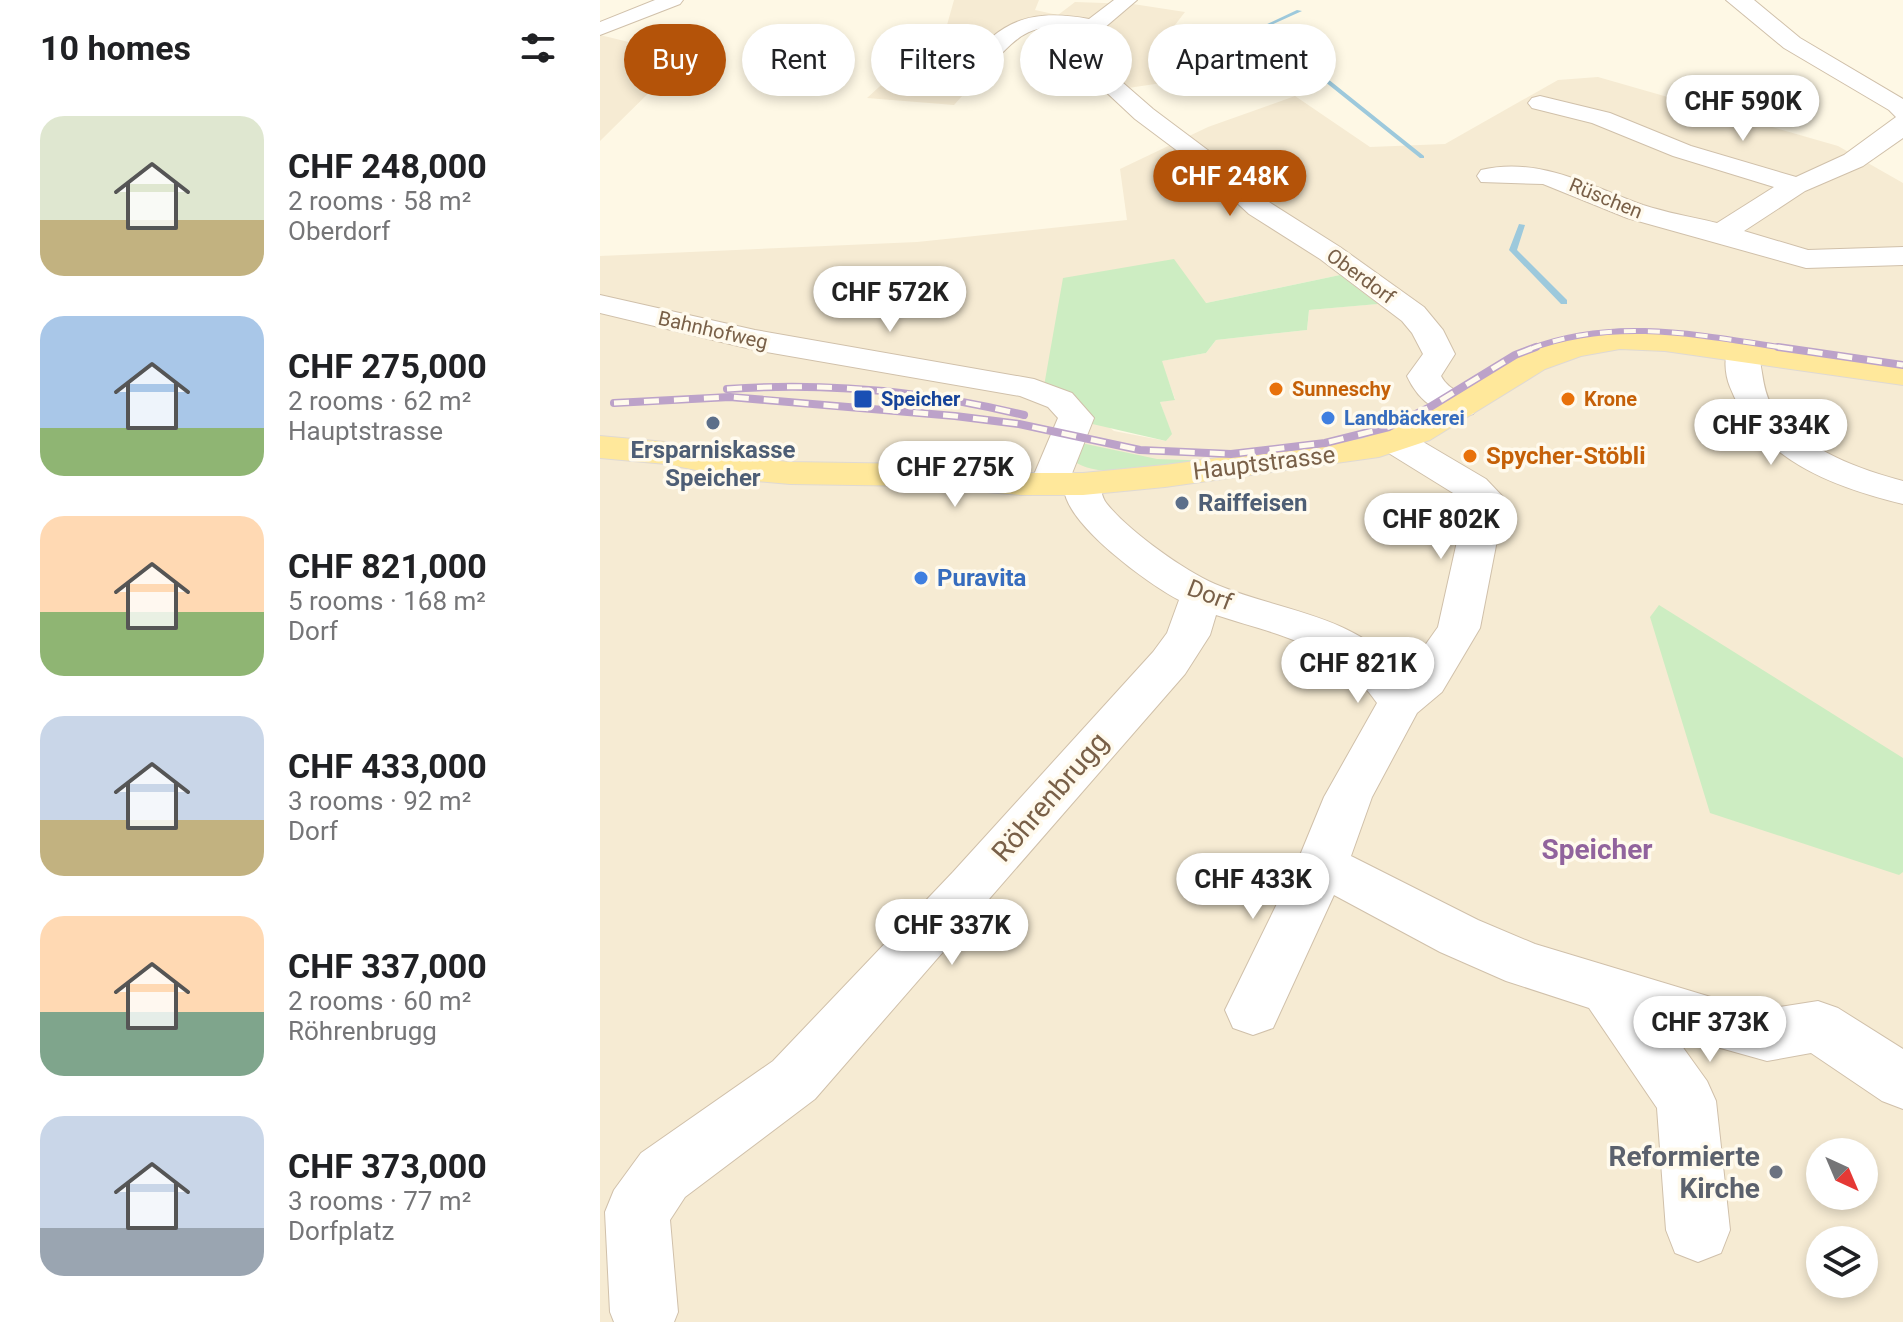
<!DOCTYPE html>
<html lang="en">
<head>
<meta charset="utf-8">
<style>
  :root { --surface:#fff; --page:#f2f2f2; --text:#202124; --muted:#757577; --accent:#b45309 }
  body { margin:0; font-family:Roboto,sans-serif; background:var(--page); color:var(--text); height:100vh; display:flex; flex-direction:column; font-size:30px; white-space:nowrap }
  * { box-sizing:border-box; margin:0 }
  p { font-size:26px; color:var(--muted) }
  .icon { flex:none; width:44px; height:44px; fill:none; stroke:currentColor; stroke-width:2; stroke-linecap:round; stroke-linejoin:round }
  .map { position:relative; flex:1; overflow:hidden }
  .sheet { display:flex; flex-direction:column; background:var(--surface); width:600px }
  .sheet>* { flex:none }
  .hud { position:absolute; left:24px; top:24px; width:760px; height:72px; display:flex; gap:16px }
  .needle { width:52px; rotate:136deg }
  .tools { position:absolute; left:1206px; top:1138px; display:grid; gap:16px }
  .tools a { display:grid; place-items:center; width:72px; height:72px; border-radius:50%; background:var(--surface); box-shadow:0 4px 12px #0003; font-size:40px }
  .price { position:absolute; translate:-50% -68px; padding:0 18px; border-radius:28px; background:#fff; color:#222; font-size:26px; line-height:52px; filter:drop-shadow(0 2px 4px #0008) }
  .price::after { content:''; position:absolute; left:50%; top:48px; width:24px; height:18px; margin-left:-12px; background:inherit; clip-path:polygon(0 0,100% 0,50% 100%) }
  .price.active { background:var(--accent); color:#fff }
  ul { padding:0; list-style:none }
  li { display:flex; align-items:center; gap:24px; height:200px; padding:0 40px }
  li span { display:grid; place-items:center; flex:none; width:224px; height:160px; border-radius:24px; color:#555 }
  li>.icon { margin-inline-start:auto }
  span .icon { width:96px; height:96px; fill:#fffc; stroke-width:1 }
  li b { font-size:34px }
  h2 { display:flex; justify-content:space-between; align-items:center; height:96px; padding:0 40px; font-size:34px }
  .chip { padding:0 28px; border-radius:36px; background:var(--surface); box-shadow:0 4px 12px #0003; font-size:28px; line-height:72px }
  .chip.active { background:var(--accent); color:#fff }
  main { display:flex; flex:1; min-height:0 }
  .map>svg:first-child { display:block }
</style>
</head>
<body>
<main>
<section class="sheet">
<h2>10 homes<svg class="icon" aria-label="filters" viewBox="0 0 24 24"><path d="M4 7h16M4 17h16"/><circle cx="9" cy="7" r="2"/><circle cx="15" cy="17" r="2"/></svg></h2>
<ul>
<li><span style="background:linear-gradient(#dfe7d0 65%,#c2b280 0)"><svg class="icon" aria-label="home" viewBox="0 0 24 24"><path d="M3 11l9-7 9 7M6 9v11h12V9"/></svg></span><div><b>CHF 248,000</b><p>2 rooms · 58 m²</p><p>Oberdorf</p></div></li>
<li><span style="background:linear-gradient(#a9c7e8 70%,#8fb573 0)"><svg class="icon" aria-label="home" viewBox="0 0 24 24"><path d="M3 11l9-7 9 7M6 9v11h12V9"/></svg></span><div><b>CHF 275,000</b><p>2 rooms · 62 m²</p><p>Hauptstrasse</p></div></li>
<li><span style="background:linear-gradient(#ffd9b3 60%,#8fb573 0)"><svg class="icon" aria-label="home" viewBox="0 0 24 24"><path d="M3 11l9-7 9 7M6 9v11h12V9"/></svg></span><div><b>CHF 821,000</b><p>5 rooms · 168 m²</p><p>Dorf</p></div></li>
<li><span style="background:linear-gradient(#c9d6e8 65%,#c2b280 0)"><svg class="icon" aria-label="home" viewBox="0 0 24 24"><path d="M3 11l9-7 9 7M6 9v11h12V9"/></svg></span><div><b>CHF 433,000</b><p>3 rooms · 92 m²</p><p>Dorf</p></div></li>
<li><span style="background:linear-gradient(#ffd9b3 60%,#7fa58c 0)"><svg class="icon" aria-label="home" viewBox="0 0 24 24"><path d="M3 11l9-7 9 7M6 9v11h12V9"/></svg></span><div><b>CHF 337,000</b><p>2 rooms · 60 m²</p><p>Röhrenbrugg</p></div></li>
<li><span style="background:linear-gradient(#c9d6e8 70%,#9aa5b1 0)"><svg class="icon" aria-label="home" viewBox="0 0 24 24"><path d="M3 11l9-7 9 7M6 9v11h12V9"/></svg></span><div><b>CHF 373,000</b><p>3 rooms · 77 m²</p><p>Dorfplatz</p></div></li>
</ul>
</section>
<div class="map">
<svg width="1303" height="1322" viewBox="0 0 1303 1322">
  <rect width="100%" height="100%" fill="#fef8e5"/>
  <path fill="#f6ebd3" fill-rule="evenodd" d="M354,0H439L435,10L458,15L475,2L533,4L585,12L568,34L582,80L501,92L478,53L481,29H422L354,105L267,98L347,25Z
    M0,35L86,56L0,141Z
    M998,77L1238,146L1303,183V1322H0V256L317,242L527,220L520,169L608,127L695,96L770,147L845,144L958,80ZM740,275L776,304L709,310L707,330L616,340L606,353L561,361L575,399L560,402L571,434L566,441L514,431L471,397L606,303ZM1220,1152H1264V1196H1220ZM1220,1240H1264V1284H1220Z"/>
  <path fill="#cdedc2" d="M574,259L606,303L740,275L778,304L709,310L707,330L616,340L606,353L562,361L575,400L560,402L572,434L566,441L488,423L444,386L463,278Z
    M481,443L557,459L618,461C585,464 497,483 473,460Z
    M341,456L350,461L356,458L374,463L380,460L399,465L404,461L426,468L400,472L333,464Z
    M1059,605L1303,758V872L1299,875L1110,813L1050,617Z"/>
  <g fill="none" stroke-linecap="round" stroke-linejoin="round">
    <path fill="#9dc9dc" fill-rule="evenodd" d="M697,10L702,11L669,26L693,51L824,156V158H820L689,53L663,26Z
      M919,224L925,225L917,250L967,300V304H961L909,250Z"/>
    <g stroke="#d0c0aa" stroke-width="2">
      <path id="minor" d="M55,0H83L80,4L0,35V22Z
        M514,0H537L503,29L499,46L522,82L553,109L613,154L669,202L740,247L824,307L843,330L855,354L841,376C849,392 868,393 878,407L873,414C844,422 818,401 807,376L823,354L812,333L802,321L720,259L649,214L595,164L535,119L505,91L477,46L481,30C429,21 420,34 386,70H370L367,65C400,18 435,9 489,19Z
        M1126,0H1154L1200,38L1303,99V138L1263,166L1205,191L1144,231L1208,250L1303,247V265L1206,268L1027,218L943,184L881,182L877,176L881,170C939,156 990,186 1043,205C1067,213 1093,217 1117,223L1174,187L1073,156L992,123L932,108L928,103L932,98L940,96L1010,113L1091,146L1196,177L1244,155L1296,117L1289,110L1184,48Z
        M0,295L155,330L434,379L472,393L494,418L471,476L483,473L496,476C502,485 500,496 507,504C529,531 583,570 615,584C680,612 758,614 804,675L838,627L866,501L782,449L777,441L782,433L795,430L808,433L886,479L905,499L880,628L842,692L817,713L772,797L751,856L878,920L935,944L1124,1001L1167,1009L1218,1001L1238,1008L1303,1049V1109L1282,1101L1211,1053L1167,1061L1074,1035L1107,1081L1116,1101L1130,1230L1121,1253L1098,1262L1075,1253L1066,1230L1057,1108L989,1008L906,981L840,952L734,895L673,1028L653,1035L633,1028L625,1010L696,865L724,797L777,703C736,644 680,636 616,615L610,635L585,674L215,1099L85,1197L70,1220L78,1312L74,1322H14L10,1312L5,1212L14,1190L41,1153L173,1061L353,872L553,652L567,633L579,600C548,584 467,525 464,489L449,495L436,492L430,484L458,418L448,407L420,396L155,350L0,313Z
        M1142,342L1154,345C1164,361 1160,385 1171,404C1197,447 1257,469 1303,481V504C1233,487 1158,459 1130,387C1125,375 1123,356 1130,345Z"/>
    </g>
    <g stroke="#dfd9d3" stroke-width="2">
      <path id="major" d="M1020,329L1065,331L1303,365V385L1065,351L1020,349L981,356L945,369L830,440L779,457L565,487L483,495H422L317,486L190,484L146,480L66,464L0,458V436L66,442L146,458L190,462L317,464L422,473H483L565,465L761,439L804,424L921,355L962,340Z"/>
    </g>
    <use href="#minor" fill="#fff" fill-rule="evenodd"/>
    <use href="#major" fill="#ffe89b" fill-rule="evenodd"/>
    <g stroke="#bca2c9" stroke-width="6">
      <path id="rail-far1" d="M930,349C1016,316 1104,336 1192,349"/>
    </g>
    <g stroke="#bca2c9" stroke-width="8">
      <path id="rail" d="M1178,347L1303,365
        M127,389C228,382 325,391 424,415
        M14,403L130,397L355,416L419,424L540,450L631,454L725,443L789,427L830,407L915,355L936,347"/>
    </g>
    <use href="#rail-far1" stroke="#fffaed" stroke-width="4" stroke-dasharray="12" stroke-linecap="butt"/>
    <use href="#rail" stroke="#fffaed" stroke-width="5" stroke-dasharray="15" stroke-linecap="butt"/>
  </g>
  <g fill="#e8710a" stroke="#fffaed" stroke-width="3">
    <circle cx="676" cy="389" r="8"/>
    <circle cx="968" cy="399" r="8"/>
    <circle cx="870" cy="456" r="8"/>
  </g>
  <rect fill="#1a4fb4" stroke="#fffaed" stroke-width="3" x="253" y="389" width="20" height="20" rx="4"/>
  <g fill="#3f7fe0" stroke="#fffaed" stroke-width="3">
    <circle cx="728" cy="418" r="8"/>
    <circle cx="321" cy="578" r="8"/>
  </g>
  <g fill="#5c6f8a" stroke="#fffaed" stroke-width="3">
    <circle cx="113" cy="423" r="8"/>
    <circle cx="582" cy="503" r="8"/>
  </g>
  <circle fill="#6b7280" stroke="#fffaed" stroke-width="3" cx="1176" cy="1172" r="8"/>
  <g text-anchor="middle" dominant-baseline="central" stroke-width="7" stroke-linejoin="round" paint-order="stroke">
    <g font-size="20" fill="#796048" stroke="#fffaed">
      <text transform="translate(1006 198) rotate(22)">Rüschen</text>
      <text transform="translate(761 276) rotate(36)">Oberdorf</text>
      <text transform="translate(113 330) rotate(13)">Bahnhofweg</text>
    </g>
    <g font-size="20" font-weight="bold" fill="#c56008" stroke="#fffaed" text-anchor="start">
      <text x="692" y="389">Sunneschy</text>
      <text x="984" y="399">Krone</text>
    </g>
    <g font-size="20" font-weight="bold" fill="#164399" stroke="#fffaed" text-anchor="start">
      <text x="281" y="399">Speicher</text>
    </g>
    <g font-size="20" font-weight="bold" fill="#366cbe" stroke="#fffaed" text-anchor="start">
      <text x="744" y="418">Landbäckerei</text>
    </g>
    <g font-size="24" font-weight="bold" fill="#4e5e75" stroke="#fffaed">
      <text x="113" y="450">Ersparniskasse<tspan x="113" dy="28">Speicher</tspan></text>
      <text x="598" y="503" text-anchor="start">Raiffeisen</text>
    </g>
    <g font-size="24" font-weight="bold" fill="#c56008" stroke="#fffaed" text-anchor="start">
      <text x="886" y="456">Spycher-Stöbli</text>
    </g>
    <g font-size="24" fill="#796048" stroke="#fffaed">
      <text transform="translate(664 463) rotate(-7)">Hauptstrasse</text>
      <text transform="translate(610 595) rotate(21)">Dorf</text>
    </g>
    <g font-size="24" font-weight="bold" fill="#366cbe" stroke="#fffaed" text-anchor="start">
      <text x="337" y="578">Puravita</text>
    </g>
    <g font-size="28" fill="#796048" stroke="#fffaed">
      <text transform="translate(450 797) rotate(-49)">Röhrenbrugg</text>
    </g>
    <g font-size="28" font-weight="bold" fill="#91639d" stroke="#fffaed">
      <text x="997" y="849">Speicher</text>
    </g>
    <g font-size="28" font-weight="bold" fill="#5b616d" stroke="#fffaed" text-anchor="end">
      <text x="1160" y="1156">Reformierte<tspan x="1160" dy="32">Kirche</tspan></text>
    </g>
  </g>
</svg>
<div class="tools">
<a><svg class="needle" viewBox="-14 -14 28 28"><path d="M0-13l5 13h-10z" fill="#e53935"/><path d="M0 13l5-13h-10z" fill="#757577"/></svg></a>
<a><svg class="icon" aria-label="layers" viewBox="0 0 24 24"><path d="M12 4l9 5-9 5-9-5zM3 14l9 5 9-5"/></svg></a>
</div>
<b class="price" style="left:1143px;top:143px">CHF 590K</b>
<b class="price active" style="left:630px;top:218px">CHF 248K</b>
<b class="price" style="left:290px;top:334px">CHF 572K</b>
<b class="price" style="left:1171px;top:467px">CHF 334K</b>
<b class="price" style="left:355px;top:509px">CHF 275K</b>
<b class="price" style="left:841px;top:561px">CHF 802K</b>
<b class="price" style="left:758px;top:705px">CHF 821K</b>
<b class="price" style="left:653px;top:921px">CHF 433K</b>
<b class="price" style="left:352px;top:967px">CHF 337K</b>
<b class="price" style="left:1110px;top:1064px">CHF 373K</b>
<div class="hud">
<a class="chip active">Buy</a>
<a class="chip">Rent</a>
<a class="chip">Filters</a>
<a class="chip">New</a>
<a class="chip">Apartment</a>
</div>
</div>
</main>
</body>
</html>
